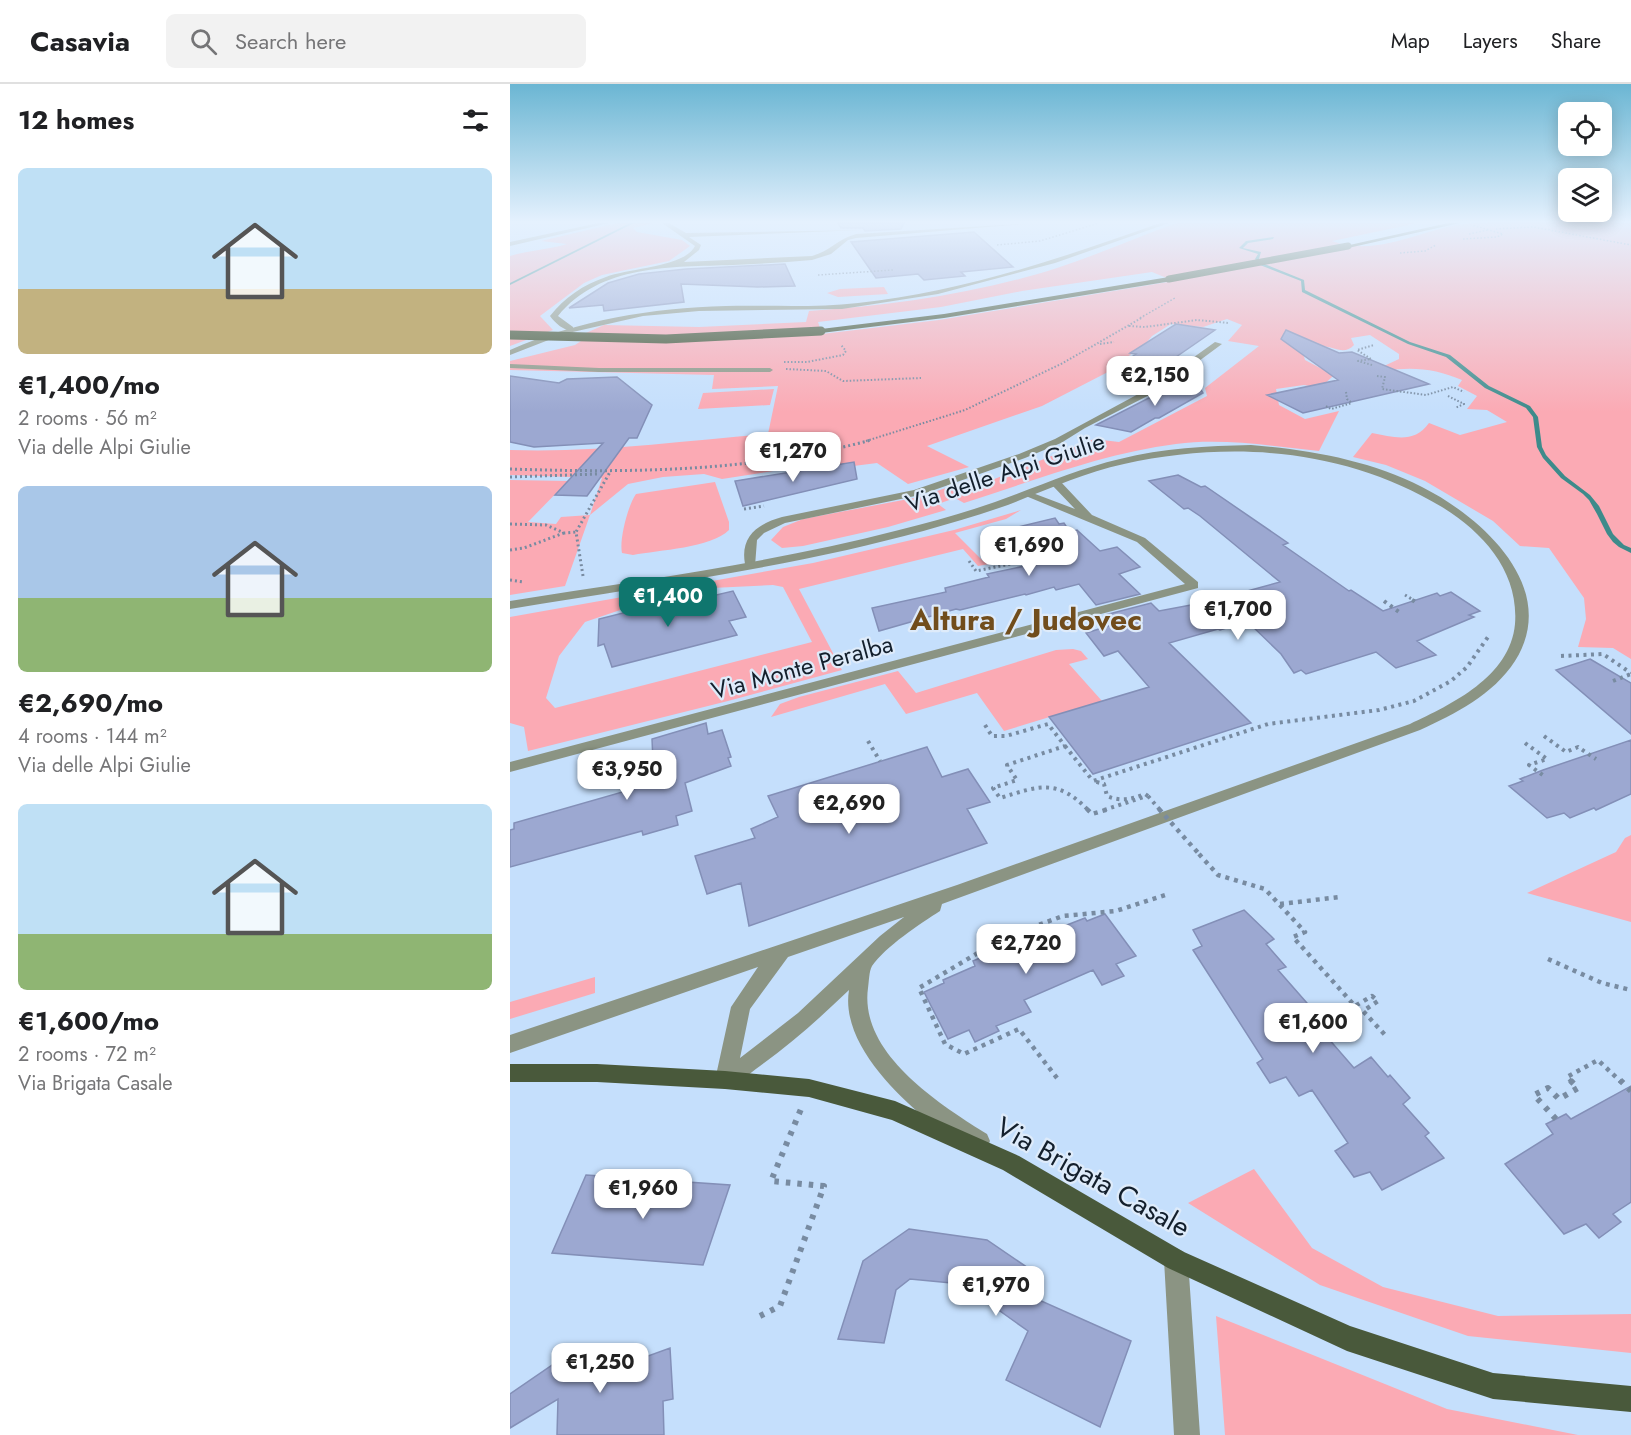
<!DOCTYPE html>
<html lang="en">
<head>
<meta charset="utf-8">
<style>
  :root { --surface:#fff; --page:#f2f2f2; --text:#202124; --muted:#757577; --line:#e0e0e0; --accent:#0f766e }
  body { margin:0; font-family:Jost,sans-serif; background:var(--page); color:var(--text); height:100vh; display:flex; flex-direction:column; font-size:22px; white-space:nowrap }
  * { box-sizing:border-box; margin:0 }
  p { font-size:20px; color:var(--muted) }
  .icon { flex:none; width:33px; height:33px; fill:none; stroke:currentColor; stroke-width:2; stroke-linecap:round; stroke-linejoin:round }
  .map { position:relative; flex:1; overflow:hidden }
  .panel { display:flex; flex-direction:column; background:var(--surface); width:510px }
  .panel>* { flex:none }
  .buttons { position:absolute; left:1048px; top:18px; display:grid; gap:12px }
  .buttons a { display:grid; place-items:center; width:54px; height:54px; border-radius:9px; background:var(--surface); box-shadow:0 3px 15px #0003; font-size:30px }
  .price { position:absolute; translate:-50% -51px; padding:0 14px; border-radius:12px; background:#fff; color:#222; font-size:20px; line-height:39px; filter:drop-shadow(0 2px 3px #0008) }
  .price::after { content:''; position:absolute; left:50%; top:36px; width:18px; height:14px; margin-left:-9px; background:inherit; clip-path:polygon(0 0,100% 0,50% 100%) }
  .price.current { background:var(--accent); color:#fff }
  ul { padding:0; list-style:none }
  li { display:grid; align-content:center; gap:12px; height:318px; padding:0 18px }
  li span { display:grid; place-items:center; height:186px; border-radius:9px; color:#555 }
  li>.icon { margin-inline-start:auto }
  span .icon { width:108px; height:108px; fill:#fffc; stroke-width:1 }
  li b { font-size:26px }
  h2 { display:flex; justify-content:space-between; align-items:center; height:72px; padding:0 18px; font-size:26px }
  header { display:flex; align-items:center; gap:36px; box-sizing:border-box; height:84px; padding:0 30px; background:var(--surface); border-bottom:2px solid var(--line) }
  header strong { font-size:28px }
  nav { display:flex; gap:33px; margin-inline-start:auto; font-size:21px }
  .search { width:420px; height:54px; background:var(--page); display:flex; align-items:center; gap:15px; box-sizing:border-box; padding:0 21px; border-radius:9px; color:var(--muted); font-size:22px }
  main { display:flex; flex:1; min-height:0 }
  .map>svg:first-child { display:block }
</style>
</head>
<body>
<header>
<strong>Casavia</strong>
<div class="search"><svg class="icon" aria-label="search" viewBox="0 0 24 24"><circle cx="10" cy="10" r="6"/><path d="M15 15l6 6"/></svg>Search here</div>
<nav><a>Map</a><a>Layers</a><a>Share</a></nav>
</header>
<main>
<section class="panel">
<h2>12 homes<svg class="icon" aria-label="filters" viewBox="0 0 24 24"><path d="M4 7h16M4 17h16"/><circle cx="9" cy="7" r="2"/><circle cx="15" cy="17" r="2"/></svg></h2>
<ul>
<li><span style="background:linear-gradient(#bfe0f5 65%,#c2b280 0)"><svg class="icon" aria-label="home" viewBox="0 0 24 24"><path d="M3 11l9-7 9 7M6 9v11h12V9"/></svg></span><div><b>€1,400/mo</b><p>2 rooms · 56 m²</p><p>Via delle Alpi Giulie</p></div></li>
<li><span style="background:linear-gradient(#a9c7e8 60%,#8fb573 0)"><svg class="icon" aria-label="home" viewBox="0 0 24 24"><path d="M3 11l9-7 9 7M6 9v11h12V9"/></svg></span><div><b>€2,690/mo</b><p>4 rooms · 144 m²</p><p>Via delle Alpi Giulie</p></div></li>
<li><span style="background:linear-gradient(#bfe0f5 70%,#8fb573 0)"><svg class="icon" aria-label="home" viewBox="0 0 24 24"><path d="M3 11l9-7 9 7M6 9v11h12V9"/></svg></span><div><b>€1,600/mo</b><p>2 rooms · 72 m²</p><p>Via Brigata Casale</p></div></li>
</ul>
</section>
<div class="map">
<svg width="1121" height="1351" viewBox="0 0 1121 1351">
  <rect width="100%" height="100%" fill="#c5dffc"/>
  <path fill="#fbaab4" fill-rule="evenodd" d="M107,139H143L123,144L127,148L172,156L180,162L159,177L92,191L74,199L30,232L43,246L0,262V172C19,166 38,166 57,160L31,157Z
    M667,139H908L822,157C870,175 917,141 965,139C1017,137 1069,139 1121,139V575L1103,564L1068,563L1076,535L1074,514L1039,464L1010,462L983,437L915,397L876,381L843,373L862,349C884,353 904,360 919,339L950,351L997,338L977,326L957,325L967,312L948,302L952,296C927,285 902,282 875,287L874,282L889,275V270L860,251L841,254L844,261C834,272 823,262 811,262C805,262 798,265 792,266L795,276L812,285L834,282L810,304L794,301L766,305L769,321L795,335L829,327L809,367C762,362 713,354 666,360C594,369 523,397 454,419L445,414L428,420L436,426L378,443L293,462L272,464L261,456L273,443L293,435L409,413L466,394L477,398L584,355L609,358L697,312L695,304L749,262L718,257L732,241L717,235L693,243L661,240L642,252L636,259L596,289L532,322L417,362L459,383L398,400L367,379L320,385L315,379L212,395L194,390L153,393L118,400L80,431L55,502L0,511V396L58,397L18,438L46,440L51,433L80,431L92,394L0,391V366C86,369 173,357 258,350L268,302L202,305L204,291L0,286V277L65,261L71,257L76,249L94,241L189,243L296,238L299,227C379,222 470,209 547,184C587,171 627,153 667,139ZM642,188L664,197L429,236L312,250L308,238L431,223L512,207Z
    M374,203L378,210L328,213L317,209L330,205Z
    M264,305L260,321L188,325L193,309Z
    M205,398L219,438V446C201,464 149,466 123,471L112,469C109,456 118,421 126,410Z
    M511,426L496,435L445,449L473,477L499,471L501,476L468,482L453,465L289,505L332,586L218,617L18,667L14,643L0,639V533L303,479L444,446ZM263,501L273,503L302,558L45,624L36,614L49,572L75,538L119,523L202,504Z
    M563,565L571,567L578,575L559,580L592,617L494,647L467,609L396,630L375,600L261,633L270,620L289,613L388,587L406,609L546,566Z
    M1121,751V838L1017,809L1106,768L1115,754Z
    M85,893V909L0,935V918Z
    M744,1085L802,1164L873,1203L988,1232L1121,1230V1269L958,1252L810,1201L678,1119Z
    M706,1232L937,1325L1068,1351H715Z"/>
  <g fill="none" stroke-linecap="round" stroke-linejoin="round">
    <path fill="#3d8b8b" fill-rule="evenodd" d="M120,139H124L0,201V199Z
      M764,153L763,155L738,159L733,164L751,168L749,175L752,179L794,196L795,206L900,258L940,271L979,302L1020,322L1028,333L1032,363L1036,371L1055,392L1080,411L1089,422L1103,450L1114,461L1121,464V469L1109,463L1103,458L1097,450L1087,430L1079,416L1073,410L1051,394L1033,374L1027,363L1023,333L1016,324L975,304L936,273L898,260L792,208L791,197L750,181L745,175L748,170L729,164L736,157Z"/>
  </g>
  <path fill="#9ca8d1" stroke="#838fb7" stroke-width="1.5" d="M328,139H394L391,145L355,147L353,144H331Z
    M464,148L503,183L451,188L455,192L414,196L408,190L366,194L341,158Z
    M275,180L285,202L248,203L171,200L174,218L94,227L93,221L59,224L98,199L129,190L176,185Z
    M666,240L705,246L637,293L602,286L626,270L620,269Z
    M776,246L829,269L842,268L919,300L793,329L757,311L828,296L771,255Z
    M0,292L49,299L57,295L107,293L142,321L127,354H119L77,412L45,411L93,359L24,363L0,358Z
    M682,292L693,309L649,334H645L621,348L586,341Z
    M344,378L347,395L233,422L225,397Z
    M668,391L691,403L695,402L778,459L773,461L839,507L841,506L873,527L927,509L930,512L941,508L970,527L959,531L964,533L907,557L926,571L886,584L866,568L796,590L791,586L784,589L771,570L740,540L733,542L730,540L710,546L708,545L659,559L741,639L583,690L539,633L639,603L608,567L594,572L576,549L602,541L595,531L641,519L649,527L697,518L770,498L690,432L678,424L674,425L639,397Z
    M545,434L549,440L554,439L560,448L567,446L590,467L607,463L630,483L609,490L630,510L586,521L569,500L546,506L544,503L516,511L515,510L450,526L446,525L369,547L362,524L436,508L435,504L479,493L477,490L529,479L504,444Z
    M223,507L236,533L219,537L227,551L102,583L94,560L88,562L89,535L141,522L142,526Z
    M1080,575L1121,599V650L1046,586Z
    M196,639L198,650L212,646L221,673L218,674L221,682L175,699L182,727L166,732L168,741L133,751L132,747L0,783V746L4,745V739L144,699L142,655Z
    M1121,656V710L1086,726L1084,724L1060,734L1054,729L1037,734L999,702L1013,697L1010,695L1033,686Z
    M417,663L432,693L458,685L480,718L457,725L477,759L239,842L231,799L197,810L185,772L245,754L241,745L268,733L258,712Z
    M734,826L764,855L756,860L776,883L768,886L811,935L804,938L844,984L861,973L878,993L880,991L900,1014L893,1020L919,1049L915,1052L934,1074L872,1106L860,1088L844,1093L825,1067L838,1059L802,1006L789,1012L776,993L760,999L747,979L753,975L683,866L692,862L683,846Z
    M595,830L626,872L606,880L614,892L592,901L583,886L514,916L521,928L486,942L489,947L465,958L459,946L438,955L414,908L434,899L433,896L465,882L463,877L503,860L520,852L519,850L540,841L544,846L575,834L577,837Z
    M1121,1002V1118L1103,1130L1111,1138L1089,1154L1076,1140L1054,1150L995,1080L1043,1050L1036,1040L1056,1030L1061,1035Z
    M76,1091L220,1101L193,1181L42,1169Z
    M399,1145L477,1156L524,1188L511,1208L621,1257L590,1343L496,1296L518,1247L452,1200L400,1195L386,1206L374,1259L328,1255L353,1177Z
    M96,1260V1282L130,1271V1275L160,1264L163,1315L153,1317L154,1351H47L48,1315L0,1344V1310L51,1275Z"/>
  <g fill="none" stroke-linecap="round" stroke-linejoin="round">
    <path stroke="#788ba1" stroke-width="1.5" stroke-dasharray="1.5 2" stroke-linecap="butt" d="M986,145L1023,143L1121,161
      M959,150L978,146
      M953,155L987,153L993,150L962,141
      M487,161L530,157L589,139
      M890,169L915,167L926,161
      M308,191L383,186
      M630,234L665,214"/>
    <path stroke="#788ba1" stroke-width="2" stroke-dasharray="1.5 2" stroke-linecap="butt" d="M619,242L635,243L687,236L719,239
      M590,260L604,258
      M274,278H297L333,271L336,267L331,261
      M862,281L848,277L861,275L847,266L864,261
      M276,285L316,287L333,297L411,294
      M867,292L875,293L872,305L916,311L943,303L954,308
      M836,308L837,315L842,319
      M938,312L954,320L945,324
      M816,322L821,325L842,319
      M356,357L455,326L553,279L633,233"/>
    <path stroke="#788ba1" stroke-width="3" stroke-dasharray="2 3" stroke-linecap="butt" d="M0,385C121,389 244,388 361,356
      M0,393L88,390
      M234,425L254,422
      M0,440L36,441L54,449L66,448
      M0,466L14,464L54,449
      M459,477L466,487L520,476L506,463H490
      M73,492L66,448L100,388
      M0,496L13,498
      M895,511L905,517"/>
    <path stroke="#788ba1" stroke-width="4" stroke-dasharray="3 4.5" stroke-linecap="butt" d="M902,516L907,519
      M874,517L889,528
      M1051,572L1093,570L1121,589
      M1103,597L1121,590
      M475,641L482,652H496L538,640L555,662L497,681L507,696L483,704L490,714C529,702 547,694 578,726
      M1034,652L1056,668L1068,663L1086,675
      M358,657L370,677
      M1015,659L1037,675L1019,681L1034,692
      M555,662L583,697
      M638,712L635,710C622,715 611,718 597,712L594,700L583,697L758,640L869,626L904,617L941,597L957,583L978,553
      M594,726L637,712"/>
    <path stroke="#788ba1" stroke-width="4.5" stroke-dasharray="4 5" stroke-linecap="butt" d="M577,725L582,730L599,725
      M689,770L708,791L755,805L795,848L783,853L845,922L862,912L868,917L853,927L876,952
      M770,820L830,813
      M1038,875L1092,899L1121,906
      M547,994L509,945L454,970L435,960L409,904L493,854L553,832L606,827L655,811
      M1062,998L1057,993L1088,976L1111,998"/>
    <path stroke="#788ba1" stroke-width="6" stroke-dasharray="4.5 7" stroke-linecap="butt" d="M1110,996L1121,1007
      M1046,1035L1024,1011L1038,1004L1049,1015L1068,1004L1060,996
      M250,1232L270,1222L314,1102L261,1097L291,1025"/>
    <path fill="#8b9483" fill-rule="evenodd" d="M0,280L89,284H260L263,286L260,288H89L0,284Z"/>
    <path fill="#8b9483" fill-rule="evenodd" d="M88,139H99L0,162V158Z
      M152,139H159L176,149L353,146L179,153L191,161L189,166L174,178L302,172C320,167 328,155 346,150L526,139L346,154L338,156L321,170L302,176C276,178 250,180 223,181C162,183 90,180 48,232L63,243V247C54,247 45,239 40,232C55,213 73,201 96,193C119,184 175,183 185,162Z
      M705,258L712,260L651,305L575,344L551,359L515,374L410,411L275,439L254,449L247,456L245,482L241,483L235,480C230,453 247,440 272,433L404,406L509,370L545,355L645,301Z
      M542,397H550L582,431L635,454L688,498V504L0,688V678L675,500L627,458L511,410L520,408L565,425L542,401Z
      M666,1164L674,1168L678,1176L690,1351H664L654,1176L658,1168Z"/>
    <path fill="#8b9483" fill-rule="evenodd" d="M650,139H659L545,179L428,210L332,225L189,227L133,232L54,250L0,271V266C69,236 141,224 216,222C260,221 304,224 348,219C452,208 552,174 650,139Z
      M741,361C800,366 859,376 912,403C972,433 1051,504 1005,577C983,611 945,630 910,646L432,820L430,827C411,839 375,863 362,882C359,887 359,898 358,904C349,969 429,1020 477,1050L480,1057L477,1064L469,1067L461,1064C446,1054 428,1045 414,1033C379,1004 331,954 339,906C311,933 282,959 250,982C239,990 228,1000 215,1005L208,1002L205,996L221,923L248,883L0,969V951L447,801L900,640C942,620 1000,593 1005,540C1009,488 974,449 932,423C836,365 723,356 614,380C571,389 531,409 489,424C439,441 388,454 337,466C225,491 112,506 0,525V517C130,496 262,479 389,446C421,438 454,429 485,418C527,403 567,385 610,375C653,364 697,362 741,361ZM394,833L370,852L288,929L230,974L240,925L278,873Z"/>
    <path fill="#49593b" fill-rule="evenodd" d="M0,980H87L215,987L299,995L385,1017L509,1072L674,1168L840,1242L983,1289L1121,1302V1328L983,1315L837,1267L658,1184L493,1086L382,1036L299,1013L215,1005L87,998H0Z"/>
    <path fill="#3e4e2e" fill-rule="evenodd" d="M938,139H950L838,164L835,162Z
      M659,193L662,197L434,234L311,249L307,247L311,245L434,230Z"/>
    <path stroke="#788ba1" stroke-width="4" stroke-dasharray="3 4.5" stroke-linecap="butt" d="M638,712L650,726"/>
    <path stroke="#788ba1" stroke-width="4.5" stroke-dasharray="4 5" stroke-linecap="butt" d="M649,725L689,770"/>
    <path stroke="#3e4e2e" stroke-width="7" d="M659,195L838,162"/>
    <path stroke="#3e4e2e" stroke-width="9" d="M0,251L156,255L311,247"/>
  </g>
  <linearGradient id="sky" x2="0" y2="1"><stop stop-color="#6bb6d3"/><stop offset="0.42" stop-color="#e5f1fe"/><stop offset="1" stop-color="#e5f1fe" stop-opacity="0"/></linearGradient>
  <rect width="1121" height="328" fill="url(#sky)"/>
  <g text-anchor="middle" dominant-baseline="central" stroke-width="4.5" stroke-linejoin="round" paint-order="stroke">
    <g font-size="24" fill="#131f2c" stroke="#deebfa">
      <text transform="translate(495 388) rotate(-18)">Via delle Alpi Giulie</text>
      <text transform="translate(292 583) rotate(-15)">Via Monte Peralba</text>
    </g>
    <g font-size="28" fill="#131f2c" stroke="#deebfa">
      <text transform="translate(583 1093) rotate(29)">Via Brigata Casale</text>
    </g>
    <g font-size="30" font-weight="bold" fill="#714d1c" stroke="#deebfa">
      <text x="516" y="535">Altura / Judovec</text>
    </g>
  </g>
</svg>
<div class="buttons">
<a><svg class="icon" aria-label="locate" viewBox="0 0 24 24"><circle cx="12" cy="12" r="6"/><path d="M12 2v4M12 18v4M2 12h4M18 12h4"/></svg></a>
<a><svg class="icon" aria-label="layers" viewBox="0 0 24 24"><path d="M12 4l9 5-9 5-9-5zM3 14l9 5 9-5"/></svg></a>
</div>
<b class="price" style="left:645px;top:323px">€2,150</b>
<b class="price" style="left:283px;top:399px">€1,270</b>
<b class="price" style="left:519px;top:493px">€1,690</b>
<b class="price current" style="left:158px;top:544px">€1,400</b>
<b class="price" style="left:728px;top:557px">€1,700</b>
<b class="price" style="left:117px;top:717px">€3,950</b>
<b class="price" style="left:339px;top:751px">€2,690</b>
<b class="price" style="left:516px;top:891px">€2,720</b>
<b class="price" style="left:803px;top:970px">€1,600</b>
<b class="price" style="left:133px;top:1136px">€1,960</b>
<b class="price" style="left:486px;top:1233px">€1,970</b>
<b class="price" style="left:90px;top:1310px">€1,250</b>
</div>
</main>
</body>
</html>
